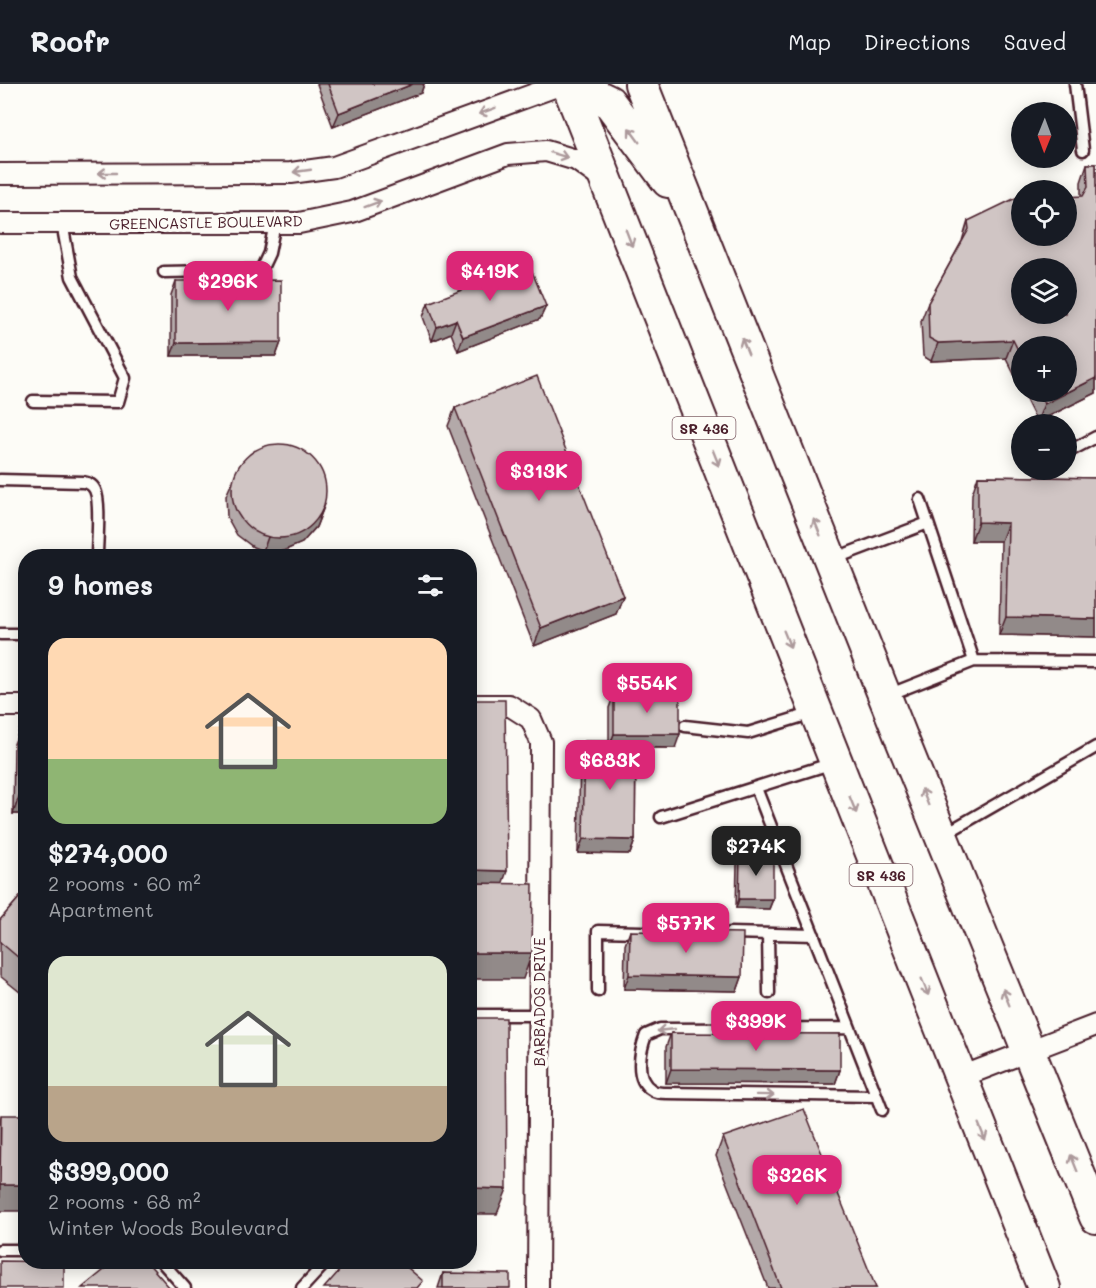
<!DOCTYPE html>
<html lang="en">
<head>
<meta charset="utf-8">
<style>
  :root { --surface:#171b24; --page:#242831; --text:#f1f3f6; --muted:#9ea1a6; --line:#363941; --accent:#db2777 }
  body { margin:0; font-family:Mali,sans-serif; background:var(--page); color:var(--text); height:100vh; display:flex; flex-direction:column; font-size:22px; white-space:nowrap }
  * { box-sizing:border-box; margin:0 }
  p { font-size:20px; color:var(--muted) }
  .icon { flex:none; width:33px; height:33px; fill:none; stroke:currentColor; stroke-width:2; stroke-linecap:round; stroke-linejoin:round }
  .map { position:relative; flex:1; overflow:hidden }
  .details { position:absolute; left:18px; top:465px; width:459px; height:720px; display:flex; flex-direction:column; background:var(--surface); border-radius:24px; box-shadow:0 3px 15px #0003 }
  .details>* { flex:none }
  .needle { width:39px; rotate:181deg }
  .fabs { position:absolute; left:1011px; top:18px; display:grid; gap:12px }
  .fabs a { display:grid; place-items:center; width:66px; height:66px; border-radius:50%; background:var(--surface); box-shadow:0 3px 15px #0003; font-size:30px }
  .price { position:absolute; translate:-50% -51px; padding:0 14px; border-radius:12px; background:var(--accent); color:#fff; font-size:20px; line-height:39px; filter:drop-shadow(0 2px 3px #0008) }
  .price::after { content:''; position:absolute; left:50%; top:36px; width:18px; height:14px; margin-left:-9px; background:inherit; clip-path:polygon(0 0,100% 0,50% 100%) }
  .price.current { background:#222; color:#fff }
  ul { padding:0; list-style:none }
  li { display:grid; align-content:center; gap:12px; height:318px; padding:0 30px }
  li span { display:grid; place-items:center; height:186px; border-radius:18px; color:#555 }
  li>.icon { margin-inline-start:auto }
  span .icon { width:108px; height:108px; fill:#fffc; stroke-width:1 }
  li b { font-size:26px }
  h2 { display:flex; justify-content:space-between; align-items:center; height:72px; padding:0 30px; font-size:26px }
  header { display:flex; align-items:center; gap:36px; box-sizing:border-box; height:84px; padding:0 30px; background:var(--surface); border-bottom:2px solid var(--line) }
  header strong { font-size:28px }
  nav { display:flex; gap:33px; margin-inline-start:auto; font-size:21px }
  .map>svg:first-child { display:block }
</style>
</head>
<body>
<header>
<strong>Roofr</strong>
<nav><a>Map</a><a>Directions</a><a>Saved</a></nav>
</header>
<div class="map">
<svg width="1096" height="1204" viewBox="0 0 1096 1204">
  <rect width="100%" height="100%" fill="#fdfcf7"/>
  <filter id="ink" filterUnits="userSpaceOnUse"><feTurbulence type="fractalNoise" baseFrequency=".0167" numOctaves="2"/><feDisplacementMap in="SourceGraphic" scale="12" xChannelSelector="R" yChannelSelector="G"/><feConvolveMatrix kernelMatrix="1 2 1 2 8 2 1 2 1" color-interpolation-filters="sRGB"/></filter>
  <g filter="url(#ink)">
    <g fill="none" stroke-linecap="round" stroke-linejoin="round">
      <g stroke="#4a1f2b" stroke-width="15">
        <path id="service" d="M1075,0L1083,66
          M164,188L261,186L269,169L275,139
          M33,317L118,318L125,294L72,193L62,139
          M1066,369L1096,353
          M0,396L83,398C88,399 92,400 95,406C101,418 97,457 97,472
          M833,475L928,439
          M0,550H26
          M974,577L1096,578
          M888,611L974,577L920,415
          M685,642L748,649L813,629
          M756,704L882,1026
          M661,733L833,679
          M943,751L1096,663
          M730,849L814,851
          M768,850L769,909
          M598,907V847L642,848
          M470,931H539
          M850,944L660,945L646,951C640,967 634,996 652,1006C656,1009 663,1009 667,1009L876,1012
          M0,1166H26
          M162,1178L185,1204
          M302,1204L326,1178"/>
      </g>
      <g stroke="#4a1f2b" stroke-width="24">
        <path id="minor" d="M0,90L291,89L334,83L562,0
          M0,139H299L352,128L508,70L546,67L576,76L605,97
          M470,621H509L531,635L541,658L538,1204
          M0,622H26
          M961,993L1096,941"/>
      </g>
      <g stroke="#4a1f2b" stroke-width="36">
        <path id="primary" d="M568,0L1044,1204
          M572,0L609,18L668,97
          M641,0L901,653L1096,1133"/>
      </g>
      <use href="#service" stroke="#fdfcf7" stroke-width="10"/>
      <use href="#minor" stroke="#fdfcf7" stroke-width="20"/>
      <use href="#primary" stroke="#fdfcf7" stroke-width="32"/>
    </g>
    <path fill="#b3a9a9" stroke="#4a1f2b" stroke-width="1.5" d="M317,0H424L421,9L333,43Z
      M1087,80H1096V309L1037,338L1022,308H1066L1022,262V306L1006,274L931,277L923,272L921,237L928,219L962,157L968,137L1022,152L1081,112V98Z
      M176,197L281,258L276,272H171V211Z
      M428,219L546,222L540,235L458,267L451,249L432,257L423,233Z
      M455,324L623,512L616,530L534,562L448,342Z
      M978,392L1096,394V553L999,551L1001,457H971L972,410Z
      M232,398L325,420L316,443L302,459L283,467H263L253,463L237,451L227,433L226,412Z
      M614,610L675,664H636L635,756L630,770L578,769L580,671L585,657H609V624Z
      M24,634L26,730H13L14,660Z
      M740,771L773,815L769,825L736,824L737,780Z
      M26,806V913L0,892V836Z
      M630,847L742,893L737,907L624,905L625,861Z
      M671,949L840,986L835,1000L666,999V963Z
      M1,1031L0,1127V1034Z
      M723,1053L876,1204H768L716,1072Z
      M443,1189L510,1204H438Z"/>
    <path fill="#928a89" stroke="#4a1f2b" stroke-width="1.5" d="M413,0H424L421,9L333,43L339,29Z
      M546,222L540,235L458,267L463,253Z
      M456,236L451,249L432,257L437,243Z
      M1013,256L1006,274L931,277L938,259Z
      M281,258L276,272H171L176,259Z
      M1096,294V309L1037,338L1044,320Z
      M325,420L316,443L302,459L283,467H263L268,453Z
      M978,438L1008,439L1001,457H971Z
      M623,512L616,530L534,562L541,544Z
      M1006,533L1096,535V553L999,551Z
      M614,650H680L675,664L609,663Z
      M22,704H26V730H13Z
      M583,755L635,756L630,770L578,769Z
      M470,786L507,787L498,812H470Z
      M739,815H773L769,825L736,824Z
      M470,869H532L523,895H470Z
      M629,891L742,893L737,907L624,905Z
      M671,985L840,986L835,1000L666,999Z
      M0,1101H26V1127H0Z
      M470,1104L507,1105L497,1130H470Z"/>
    <path fill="#d0c5c4" stroke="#4a1f2b" stroke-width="1.5" fill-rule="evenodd" d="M328,0H413L339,29Z
      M1087,80H1096V294L1044,320L1038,308H1066V262H1022V274L1013,256L938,259L929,254L928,219L969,145L968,137L1022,111V152H1066V113L1083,112L1088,103ZM1022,184H1066V230H1022Z
      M529,180L546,222L463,253L456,236L437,243L428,219Z
      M281,196V258L176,259V197Z
      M537,292L623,512L541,544L455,324Z
      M232 407a47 47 0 1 1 94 0a47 47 0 1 1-94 0Z
      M978,392L1096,394V535L1006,533L1008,439L978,438Z
      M614,610L680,611V650H614Z
      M470,616H505L507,787L470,786Z
      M24,634H26V704H22Z
      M585,657L636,658L635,756L583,755Z
      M740,771H773V815H739Z
      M470,799L533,800L532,869H470Z
      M26,806V880L0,858V836Z
      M630,847L743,849L742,893L629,891Z
      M470,934H506L507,1105L470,1104Z
      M671,949L840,950V986L671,985Z
      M804,1025L876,1204H781L723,1053Z
      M1,1031H26V1101H0Z
      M0,1177L64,1178V1204H0Z
      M114,1178H147L170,1204H82Z
      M347,1178H401L423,1197L417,1204H324Z
      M443,1189L510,1190V1204H443Z"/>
    <defs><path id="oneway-shaft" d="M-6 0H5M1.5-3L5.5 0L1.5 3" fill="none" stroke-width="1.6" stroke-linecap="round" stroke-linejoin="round" transform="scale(1.5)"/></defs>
    <g stroke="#ac999b">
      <use href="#oneway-shaft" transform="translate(487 27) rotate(160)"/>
      <use href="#oneway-shaft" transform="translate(634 51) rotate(-126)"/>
      <use href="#oneway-shaft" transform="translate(559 71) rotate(17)"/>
      <use href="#oneway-shaft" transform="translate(302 87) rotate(172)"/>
      <use href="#oneway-shaft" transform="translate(107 89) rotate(180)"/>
      <use href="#oneway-shaft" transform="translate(373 120) rotate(-20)"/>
      <use href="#oneway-shaft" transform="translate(629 154) rotate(69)"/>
      <use href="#oneway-shaft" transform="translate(745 262) rotate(-112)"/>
      <use href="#oneway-shaft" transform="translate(716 374) rotate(68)"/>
      <use href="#oneway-shaft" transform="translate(817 443) rotate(-112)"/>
      <use href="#oneway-shaft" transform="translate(787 555) rotate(68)"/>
      <use href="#oneway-shaft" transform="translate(925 713) rotate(-112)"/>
      <use href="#oneway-shaft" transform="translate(853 721) rotate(68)"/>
      <use href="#oneway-shaft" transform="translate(925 903) rotate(68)"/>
      <use href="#oneway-shaft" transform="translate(1006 913) rotate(-112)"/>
      <use href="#oneway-shaft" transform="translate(666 946) rotate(174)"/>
      <use href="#oneway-shaft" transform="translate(765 1011) rotate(1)"/>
      <use href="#oneway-shaft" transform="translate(982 1048) rotate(68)"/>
      <use href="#oneway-shaft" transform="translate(1074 1079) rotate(-112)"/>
    </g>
  </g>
  <g text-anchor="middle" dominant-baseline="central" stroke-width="6" stroke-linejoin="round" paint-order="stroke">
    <g fill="#fdfcf7" stroke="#806168" stroke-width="1.5">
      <rect x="672.5" y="333" width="63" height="22" rx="4.5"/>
      <rect x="849.5" y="780" width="63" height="22" rx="4.5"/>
    </g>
    <g font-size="14" font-weight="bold" fill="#4a1f2b">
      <text x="704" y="344">SR 436</text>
      <text x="881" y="791">SR 436</text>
    </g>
    <g font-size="15" fill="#4a1f2b" stroke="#fdfcf7">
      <text transform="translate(206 138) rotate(-1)">GREENCASTLE BOULEVARD</text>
      <text transform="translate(539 918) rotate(-90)">BARBADOS DRIVE</text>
    </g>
  </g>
</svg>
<div class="fabs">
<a><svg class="needle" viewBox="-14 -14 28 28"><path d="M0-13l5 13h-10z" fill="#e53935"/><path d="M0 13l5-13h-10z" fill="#9ea1a6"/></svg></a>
<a><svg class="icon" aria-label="locate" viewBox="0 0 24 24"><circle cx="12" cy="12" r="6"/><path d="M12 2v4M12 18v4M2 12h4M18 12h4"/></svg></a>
<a><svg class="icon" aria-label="layers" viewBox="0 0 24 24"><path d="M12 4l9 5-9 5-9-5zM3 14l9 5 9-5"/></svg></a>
<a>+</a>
<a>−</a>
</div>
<b class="price" style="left:490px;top:218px">$419K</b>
<b class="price" style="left:228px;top:228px">$296K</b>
<b class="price" style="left:539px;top:418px">$313K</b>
<b class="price" style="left:647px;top:630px">$554K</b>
<b class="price" style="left:610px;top:707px">$683K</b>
<b class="price current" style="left:756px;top:793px">$274K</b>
<b class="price" style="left:686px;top:870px">$577K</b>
<b class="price" style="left:756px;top:968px">$399K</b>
<b class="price" style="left:797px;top:1122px">$326K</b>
<section class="details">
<h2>9 homes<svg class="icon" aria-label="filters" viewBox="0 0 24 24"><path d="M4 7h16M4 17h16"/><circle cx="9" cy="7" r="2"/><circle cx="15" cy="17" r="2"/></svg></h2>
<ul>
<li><span style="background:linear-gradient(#ffd9b3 65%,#8fb573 0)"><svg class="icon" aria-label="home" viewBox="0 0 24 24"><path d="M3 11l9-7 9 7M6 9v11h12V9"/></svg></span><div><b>$274,000</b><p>2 rooms · 60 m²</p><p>Apartment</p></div></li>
<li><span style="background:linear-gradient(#dfe7d0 70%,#b9a48a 0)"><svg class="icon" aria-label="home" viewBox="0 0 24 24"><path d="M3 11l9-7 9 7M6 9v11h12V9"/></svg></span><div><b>$399,000</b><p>2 rooms · 68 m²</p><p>Winter Woods Boulevard</p></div></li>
</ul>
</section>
</div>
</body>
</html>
